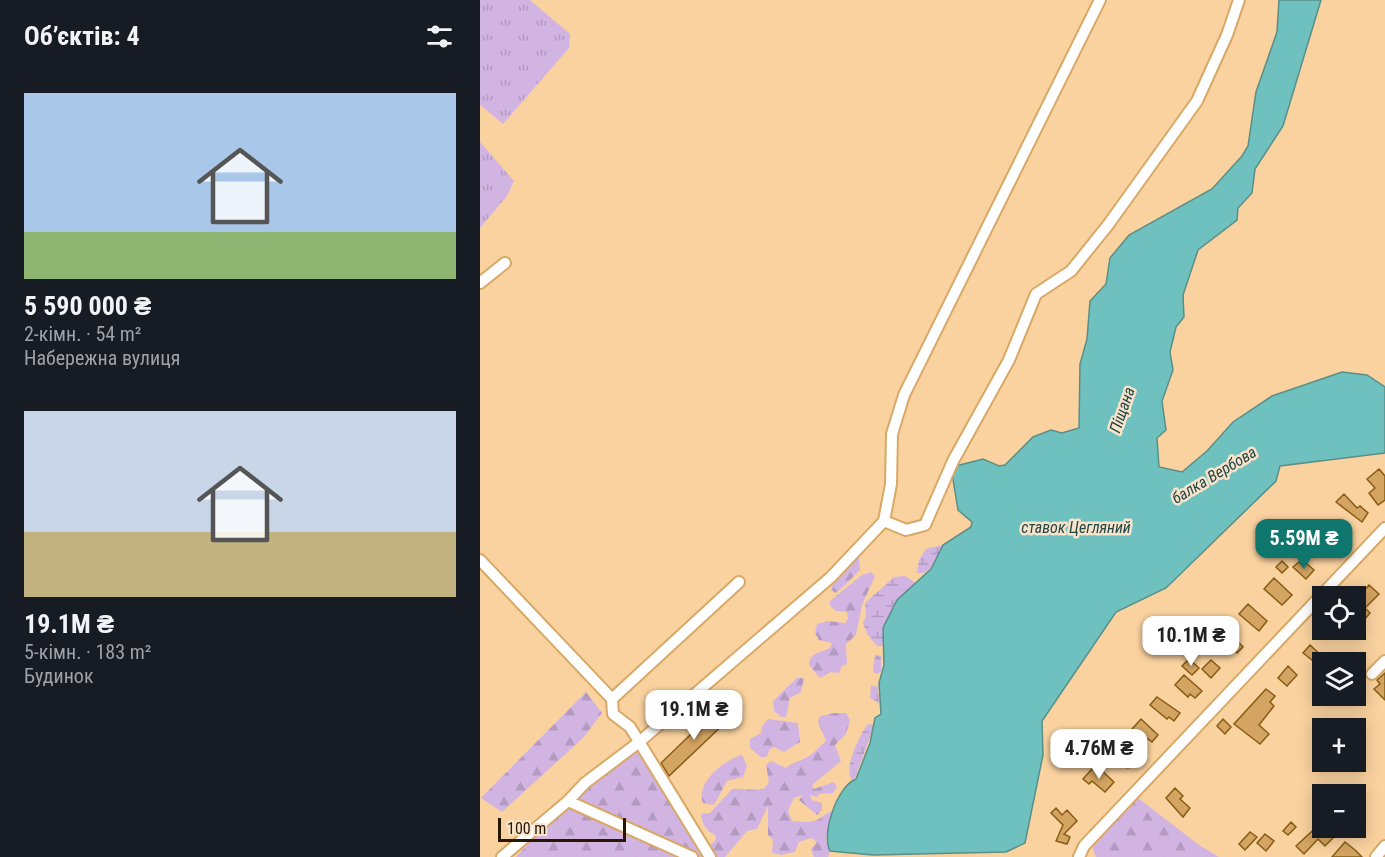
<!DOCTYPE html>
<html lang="uk">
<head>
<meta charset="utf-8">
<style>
  :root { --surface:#171b24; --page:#20242c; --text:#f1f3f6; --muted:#9ea1a6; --accent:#0f766e }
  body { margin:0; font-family:"Roboto Condensed",sans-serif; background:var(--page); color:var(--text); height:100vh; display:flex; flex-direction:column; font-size:22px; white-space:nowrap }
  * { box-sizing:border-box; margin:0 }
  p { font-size:20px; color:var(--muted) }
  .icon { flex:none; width:33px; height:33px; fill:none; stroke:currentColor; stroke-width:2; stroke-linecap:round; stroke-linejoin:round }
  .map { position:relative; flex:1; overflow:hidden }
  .details { display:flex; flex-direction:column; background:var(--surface); width:480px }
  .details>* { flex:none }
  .buttons { position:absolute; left:832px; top:586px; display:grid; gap:12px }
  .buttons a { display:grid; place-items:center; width:54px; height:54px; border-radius:0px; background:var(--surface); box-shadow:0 3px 15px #0003; font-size:30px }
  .scale { position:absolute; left:18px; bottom:15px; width:128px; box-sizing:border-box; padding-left:6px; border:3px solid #281600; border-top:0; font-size:16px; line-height:21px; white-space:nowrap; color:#281600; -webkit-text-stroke:4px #f8e3ca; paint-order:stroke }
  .price { position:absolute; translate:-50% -51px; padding:0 14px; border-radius:12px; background:#fff; color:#222; font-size:20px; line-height:39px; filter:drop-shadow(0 2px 3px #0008) }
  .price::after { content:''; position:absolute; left:50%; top:36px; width:18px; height:14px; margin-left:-9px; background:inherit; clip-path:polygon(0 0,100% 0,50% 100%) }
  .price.active { background:var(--accent); color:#fff }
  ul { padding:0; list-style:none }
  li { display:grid; align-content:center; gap:12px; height:318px; padding:0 24px }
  li span { display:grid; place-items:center; height:186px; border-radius:0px; color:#555 }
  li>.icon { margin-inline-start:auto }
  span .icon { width:108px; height:108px; fill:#fffc; stroke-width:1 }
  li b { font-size:26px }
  h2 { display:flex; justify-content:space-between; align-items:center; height:72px; padding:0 24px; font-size:26px }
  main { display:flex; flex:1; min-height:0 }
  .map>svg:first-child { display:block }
</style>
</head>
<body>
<main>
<section class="details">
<h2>Об’єктів: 4<svg class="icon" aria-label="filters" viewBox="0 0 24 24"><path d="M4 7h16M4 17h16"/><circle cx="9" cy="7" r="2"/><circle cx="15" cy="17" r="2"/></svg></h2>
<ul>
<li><span style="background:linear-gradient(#a9c7e8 75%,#8fb573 0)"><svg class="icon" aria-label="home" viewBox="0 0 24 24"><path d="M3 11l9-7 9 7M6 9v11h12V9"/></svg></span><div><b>5 590 000 ₴</b><p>2-кімн. · 54 m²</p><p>Набережна вулиця</p></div></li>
<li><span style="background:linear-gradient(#c9d6e8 65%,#c2b280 0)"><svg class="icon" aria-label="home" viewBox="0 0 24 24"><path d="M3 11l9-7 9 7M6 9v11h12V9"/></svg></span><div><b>19.1M ₴</b><p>5-кімн. · 183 m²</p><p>Будинок</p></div></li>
</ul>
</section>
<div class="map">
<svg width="905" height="857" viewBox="0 0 905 857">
  <defs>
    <pattern id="grass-tufts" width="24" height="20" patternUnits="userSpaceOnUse" patternTransform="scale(1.5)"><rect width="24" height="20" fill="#d1b4e2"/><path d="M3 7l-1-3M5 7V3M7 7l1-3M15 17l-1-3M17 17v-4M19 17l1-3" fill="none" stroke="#b39ac0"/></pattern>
    <pattern id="forest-firs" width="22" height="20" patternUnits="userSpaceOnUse" patternTransform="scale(1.5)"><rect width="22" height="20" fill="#d1b4e2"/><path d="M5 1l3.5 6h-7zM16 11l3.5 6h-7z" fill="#b39ac0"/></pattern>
    <pattern id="wetland-marsh" width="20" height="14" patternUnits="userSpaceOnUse" patternTransform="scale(1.5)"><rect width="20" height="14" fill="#d1b4e2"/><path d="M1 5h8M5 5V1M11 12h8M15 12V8" fill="none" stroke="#b39ac0"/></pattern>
  </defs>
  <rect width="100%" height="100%" fill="#fad29f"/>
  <path fill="url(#grass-tufts)" d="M0,0H50L90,34L89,48L23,124L0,105Z
    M0,142L34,181L27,196L0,228Z"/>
  <path fill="url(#forest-firs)" d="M374,557H379L380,570C376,574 360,590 356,593L351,590L354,577L365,571Z
    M391,572L395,576L382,605L376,635L366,644L367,664L362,666L359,673L351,672L340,678L329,665C330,652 340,653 350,648L352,643L339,640L335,633L337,624L348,621L365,623L368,619L367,612L356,611L350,606V601L382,575Z
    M317,678H324L321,692L310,698L306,717H301L294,711L293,701Z
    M106,692L122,713L103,738L22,812L1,798Z
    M355,713H366L370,720L366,734L355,745L361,761L332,785L334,789L354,782L357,787L353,793L339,794L337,797L330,795L332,800L342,803V810L337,815L319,800L323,795L314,798L308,811L312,821C319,821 327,823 334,821C342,819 344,813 353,811L346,840L350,851L348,857H334L331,849L337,842L331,838L319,842L315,852L301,855L292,853L293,840L288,835V806L277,829L267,831L245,857H236L230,846L236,839L235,835C226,831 222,824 221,814L230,813L252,789C264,788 272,792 285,788L289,782L286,765L291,761L306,768C314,761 323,761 332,754C337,750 341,745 346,741L338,722L340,716Z
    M288,719L318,723L320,742L304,752L294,747L290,749L287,756L282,758L270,748V739L281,733L282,726Z
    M158,743L230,857H36L105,783Z
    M262,755L267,766L263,777L247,781L234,805L223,803C215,783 245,759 262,755Z
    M658,798L719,845L739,857H616L612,847Z"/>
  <path fill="url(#wetland-marsh)" d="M463,545C457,557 453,575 437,573L439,560L446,549Z
    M425,576L436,583C416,601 403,618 403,646H397L387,634L383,623L386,617L385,603L414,577Z
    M395,655L401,656V672L396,674L393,671Z
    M391,685L398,687L399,703L390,698Z
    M391,724L394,726L375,778L372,780C363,768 379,737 387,725Z"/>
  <path fill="#6fc1bf" stroke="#5a8e86" stroke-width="1.5" d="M799,0H841L803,126L775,169L772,193L758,208L757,220L718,250L703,295L704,317L696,327L690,352L693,370L682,401L686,430L677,438L679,467L702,472L727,451L753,422L792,396L862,372L887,375L905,387V453L800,466L796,481L686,588L636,612L562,721L563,755L545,843L526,852L393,855L350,851C341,834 357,786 376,779L390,743L395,718L401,714L399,683L404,665L403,628L417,600L451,569L463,545L491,527L492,522L478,510L472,473L476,466L503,459L519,466L525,465L553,437L571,430L582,433L599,428L600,364L607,339L610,301L626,284L630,258L649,235L732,189L762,156L768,146L776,92L797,32Z"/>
  <path fill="#d4a463" stroke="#885c13" stroke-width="1.5" d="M899,469L905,476V500L898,505L889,493L895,488L887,479Z
    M864,494L877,508L880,506L888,513L882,522L856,502Z
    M852,535L861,543L854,551L851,548L848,551L842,546Z
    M802,561L808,567L802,573L796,567Z
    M819,562L823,566L826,563L834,570L826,579L813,567Z
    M794,578L812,595L802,605L784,589Z
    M889,585L899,594L885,608L890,613L885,619L876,610V605L884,597L881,594Z
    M768,604L787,621L779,631L759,614Z
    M745,628L763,647L757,653L746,642L740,648L733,641Z
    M830,645L843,657L837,664L823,653Z
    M709,659L719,668L712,675L702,666Z
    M731,660L740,668L731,678L722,669Z
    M808,666L817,675L807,686L798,678Z
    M905,673V700L894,689L900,684L897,680Z
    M704,675L722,691L715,698L710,694L708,697L695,685Z
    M786,689L795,696L790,702L794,706L779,725L789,734L780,744L754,724Z
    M677,697L700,713L694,721L689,717L687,719L670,705Z
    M238,708L249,719L189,776L181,763Z
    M661,719L678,735L672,742L668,739L666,741L652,729Z
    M743,719L751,727L745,734L737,726Z
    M633,735L657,757L648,768L636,757L640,752L628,741Z
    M613,768L620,774L622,771L634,782L625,792L612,781L609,784L603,779Z
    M695,788L703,796L700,799L710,808L703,817L686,798Z
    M576,808L582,815L587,810L597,821L584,834L590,837L587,844L576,841L583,825L571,813Z
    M843,821V828H849L856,835L845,846L838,839L824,854L816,846Z
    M811,822L816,827L808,835L803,831Z
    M770,832L777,837L765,850L759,844Z
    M785,834L794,841L786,851L777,843Z
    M865,842L875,850L882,857H852Z"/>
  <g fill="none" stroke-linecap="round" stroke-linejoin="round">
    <g stroke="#d8a866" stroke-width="14">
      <path id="minor" d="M0,283L25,263
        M404,521L426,530L445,525L473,461L529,360L556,294L591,271L628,225L717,101L747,35L759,0
        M0,560L132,699L133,714L150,727L230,857
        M892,674L905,661
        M132,699L259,582
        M88,801L105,783L158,743L351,577L404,521L411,484L412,434L424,395L620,0
        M22,857L88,801L212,857
        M599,857L604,846L905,528
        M896,857L905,846"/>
    </g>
    <use href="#minor" stroke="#fff" stroke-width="10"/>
  </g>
  <g text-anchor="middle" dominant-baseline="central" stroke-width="5" stroke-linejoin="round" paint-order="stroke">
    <g font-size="16" font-style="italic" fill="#214847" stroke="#f8e3ca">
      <text transform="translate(642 410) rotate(-71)">Піщана</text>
      <text transform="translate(734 475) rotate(-31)">балка Вербова</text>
      <text x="596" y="527">ставок Цегляний</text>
    </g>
  </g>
</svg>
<div class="buttons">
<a><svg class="icon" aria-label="locate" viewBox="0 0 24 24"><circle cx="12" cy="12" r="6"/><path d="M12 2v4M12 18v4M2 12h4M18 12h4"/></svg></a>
<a><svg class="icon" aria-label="layers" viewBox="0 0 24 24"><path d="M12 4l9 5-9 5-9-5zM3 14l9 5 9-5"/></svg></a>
<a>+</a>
<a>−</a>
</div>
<div class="scale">100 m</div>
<b class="price active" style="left:824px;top:570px">5.59M ₴</b>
<b class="price" style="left:711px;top:667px">10.1M ₴</b>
<b class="price" style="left:214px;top:741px">19.1M ₴</b>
<b class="price" style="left:619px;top:780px">4.76M ₴</b>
</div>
</main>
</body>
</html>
